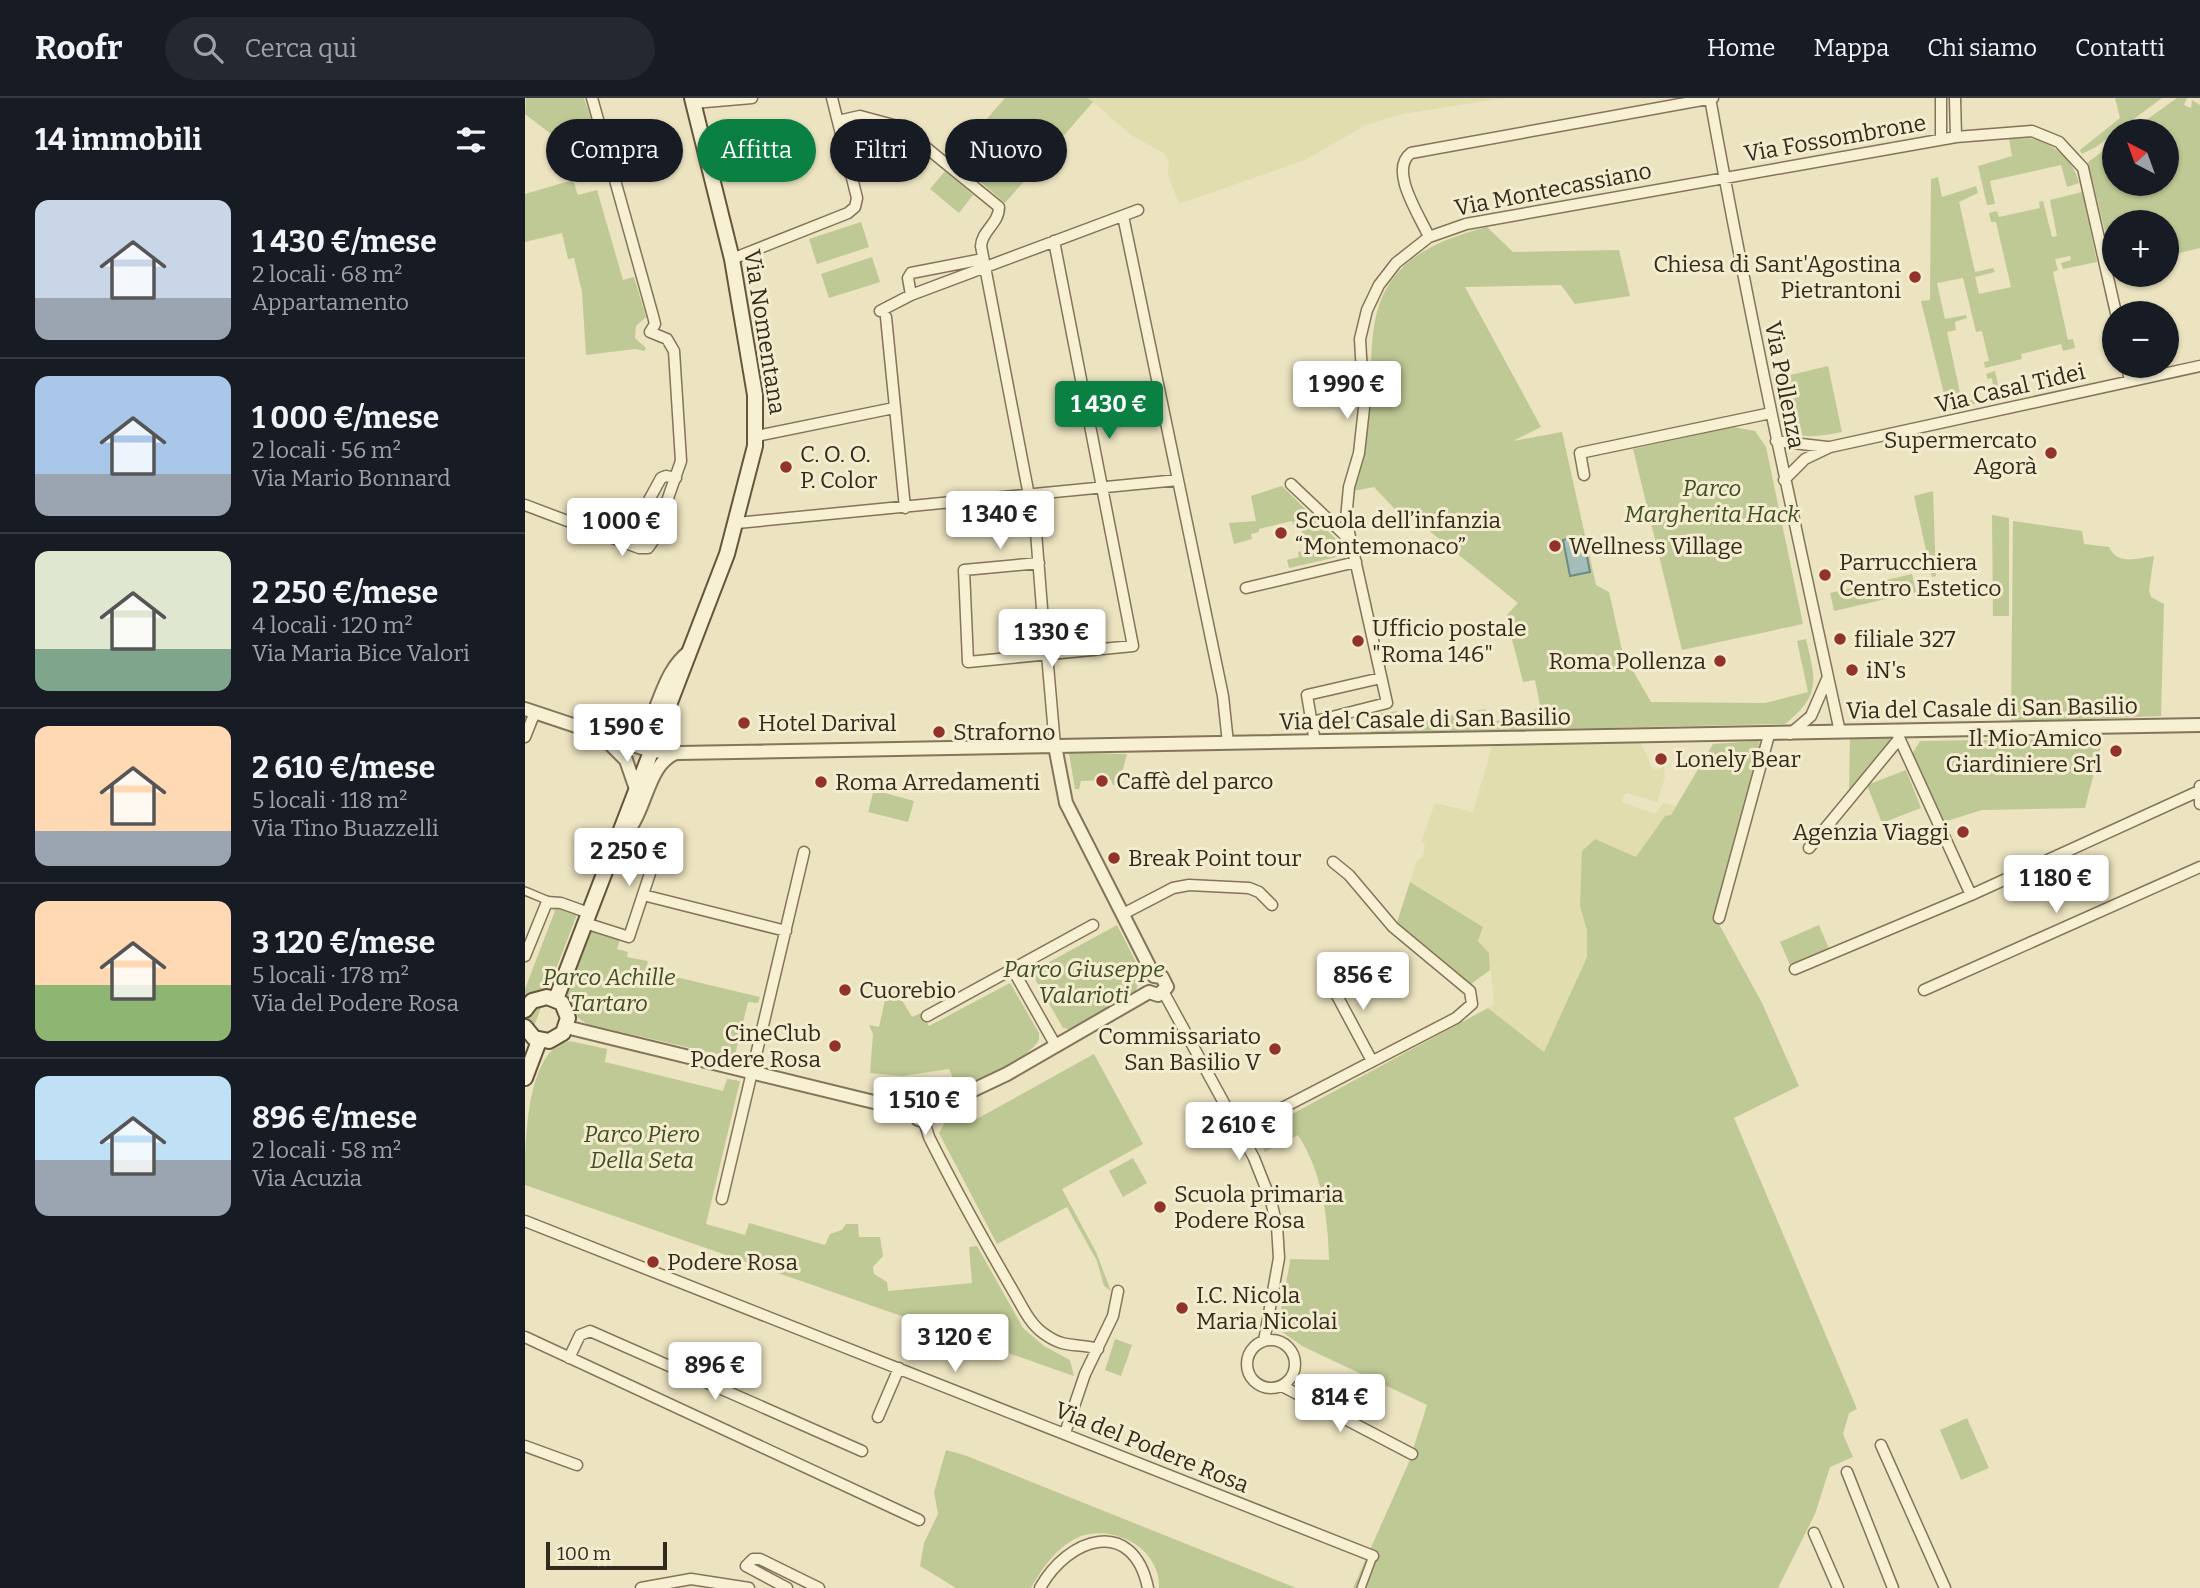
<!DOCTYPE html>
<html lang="it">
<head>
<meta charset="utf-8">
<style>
  :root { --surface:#171b24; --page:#242831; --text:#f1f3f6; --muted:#9ea1a6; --line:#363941; --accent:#0b8043 }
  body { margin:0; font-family:Bitter,serif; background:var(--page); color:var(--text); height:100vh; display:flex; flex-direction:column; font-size:26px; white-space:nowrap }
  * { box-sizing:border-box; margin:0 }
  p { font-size:23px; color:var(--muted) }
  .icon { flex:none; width:38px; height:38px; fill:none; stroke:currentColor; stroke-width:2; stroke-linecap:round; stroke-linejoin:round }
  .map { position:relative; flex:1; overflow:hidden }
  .details { display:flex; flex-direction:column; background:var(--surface); width:525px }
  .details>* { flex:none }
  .banner { position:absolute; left:21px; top:21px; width:665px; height:63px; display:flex; gap:14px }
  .needle { width:46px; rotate:319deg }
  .buttons { position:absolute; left:1577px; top:21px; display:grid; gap:14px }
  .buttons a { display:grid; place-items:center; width:77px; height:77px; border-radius:50%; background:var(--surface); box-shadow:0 2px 5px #0004; font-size:35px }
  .scale { position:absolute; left:21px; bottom:18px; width:121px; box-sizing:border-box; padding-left:7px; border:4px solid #342a1d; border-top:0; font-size:19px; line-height:24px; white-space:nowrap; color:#342a1d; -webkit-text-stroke:5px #f4eccf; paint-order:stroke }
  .price { position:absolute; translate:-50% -60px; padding:0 16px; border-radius:7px; background:#fff; color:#222; font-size:23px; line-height:46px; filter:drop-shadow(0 2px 4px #0008) }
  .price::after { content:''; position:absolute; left:50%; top:42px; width:21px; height:16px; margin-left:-10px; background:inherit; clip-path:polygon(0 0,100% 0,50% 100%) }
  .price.active { background:var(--accent); color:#fff }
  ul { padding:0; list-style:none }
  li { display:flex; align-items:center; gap:21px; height:175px; padding:0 35px }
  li+li { border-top:2px solid var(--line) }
  li span { display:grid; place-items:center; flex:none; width:196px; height:140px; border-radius:14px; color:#555 }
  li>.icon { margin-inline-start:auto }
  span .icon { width:84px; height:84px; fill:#fffc; stroke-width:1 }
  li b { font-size:30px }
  h2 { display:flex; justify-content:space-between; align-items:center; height:84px; padding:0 35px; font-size:30px }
  .tag { padding:0 24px; border-radius:32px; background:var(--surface); box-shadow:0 2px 5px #0004; font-size:24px; line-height:63px }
  .tag.active { background:var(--accent); color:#fff }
  header { display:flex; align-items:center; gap:42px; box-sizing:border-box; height:98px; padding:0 35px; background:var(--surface); border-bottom:2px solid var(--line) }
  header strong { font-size:33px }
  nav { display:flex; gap:38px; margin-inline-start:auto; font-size:24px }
  .search { width:490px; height:63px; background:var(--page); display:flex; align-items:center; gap:18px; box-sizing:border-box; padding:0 24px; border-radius:38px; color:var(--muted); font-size:26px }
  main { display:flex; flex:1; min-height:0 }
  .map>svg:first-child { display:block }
</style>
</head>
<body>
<header>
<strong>Roofr</strong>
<div class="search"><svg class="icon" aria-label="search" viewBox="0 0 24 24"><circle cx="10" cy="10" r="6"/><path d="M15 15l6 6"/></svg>Cerca qui</div>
<nav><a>Home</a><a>Mappa</a><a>Chi siamo</a><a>Contatti</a></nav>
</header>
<main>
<section class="details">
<h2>14 immobili<svg class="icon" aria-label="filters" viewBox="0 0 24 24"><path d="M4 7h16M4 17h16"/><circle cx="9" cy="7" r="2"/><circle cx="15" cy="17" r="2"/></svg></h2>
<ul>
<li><span style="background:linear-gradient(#c9d6e8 70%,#9aa5b1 0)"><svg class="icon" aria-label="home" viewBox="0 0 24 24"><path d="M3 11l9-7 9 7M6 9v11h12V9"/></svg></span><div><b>1 430 €/mese</b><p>2 locali · 68 m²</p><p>Appartamento</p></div></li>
<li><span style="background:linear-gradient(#a9c7e8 70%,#9aa5b1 0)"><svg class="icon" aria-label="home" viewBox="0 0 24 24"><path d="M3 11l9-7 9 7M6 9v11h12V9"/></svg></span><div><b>1 000 €/mese</b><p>2 locali · 56 m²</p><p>Via Mario Bonnard</p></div></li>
<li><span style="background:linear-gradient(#dfe7d0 70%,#7fa58c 0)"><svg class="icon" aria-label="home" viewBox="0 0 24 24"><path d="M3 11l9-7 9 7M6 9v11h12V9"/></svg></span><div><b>2 250 €/mese</b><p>4 locali · 120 m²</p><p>Via Maria Bice Valori</p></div></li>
<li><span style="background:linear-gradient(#ffd9b3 75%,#9aa5b1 0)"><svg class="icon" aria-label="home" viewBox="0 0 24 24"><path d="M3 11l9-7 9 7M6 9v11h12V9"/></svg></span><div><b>2 610 €/mese</b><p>5 locali · 118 m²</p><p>Via Tino Buazzelli</p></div></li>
<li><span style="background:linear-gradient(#ffd9b3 60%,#8fb573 0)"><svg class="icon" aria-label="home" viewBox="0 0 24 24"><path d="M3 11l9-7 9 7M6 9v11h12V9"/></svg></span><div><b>3 120 €/mese</b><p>5 locali · 178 m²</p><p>Via del Podere Rosa</p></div></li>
<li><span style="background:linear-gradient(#bfe0f5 60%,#9aa5b1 0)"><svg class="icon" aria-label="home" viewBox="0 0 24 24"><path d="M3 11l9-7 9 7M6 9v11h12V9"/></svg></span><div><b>896 €/mese</b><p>2 locali · 58 m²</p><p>Via Acuzia</p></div></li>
</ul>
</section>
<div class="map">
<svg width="1675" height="1490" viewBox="0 0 1675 1490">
  <rect width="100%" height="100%" fill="#ece3c0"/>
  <path fill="#e1ddae" d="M563,0H980L877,16L839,28L780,62L654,106L643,77L644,65L640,56L606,37Z
    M1116,645L1127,670L1131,672L1139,668L1140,679L1132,704L1101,695L1096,704L1131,716L1138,705L1151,708L1146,717L1140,718L1111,759L1070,741L1055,809L1063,832L1062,859L1019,954L963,910L969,906L964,855L953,843L958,829L885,784L892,763L898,759L900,746L896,744L910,705L948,714L967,648Z"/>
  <path fill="#bfc995" d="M59,0L70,33L39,46L0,16L1,0Z
    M480,0H563L568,4L480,105L428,60Z
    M1590,0H1637L1571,49L1557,56L1555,52L1595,20Z
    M1652,0H1662L1659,7L1666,10L1667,2L1675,7V150L1642,158V124H1589V170L1563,64L1589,45V86H1642V33H1606Z
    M1504,40C1529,45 1548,61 1554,85L1542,89L1536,67L1465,83L1470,106L1462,107L1453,68L1487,58L1484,41Z
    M420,73L448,97L434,115L405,91Z
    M1413,79L1417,99L1451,88L1453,95L1434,104L1450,174L1468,170L1470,174L1450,179L1454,196L1486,189L1471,124H1466L1464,115L1472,113L1474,119L1515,110L1514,104L1518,103L1527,139L1532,138L1525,102L1557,94L1572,164L1538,171L1536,165L1546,162L1545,158L1530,161L1533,172L1528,174L1543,242L1548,241L1550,250L1538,253L1536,246L1496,256L1497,261L1460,270L1459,264L1464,263L1457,233L1451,234L1438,180L1412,185L1420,221L1441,217L1442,220L1430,224L1431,232L1422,234L1437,304L1469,297L1467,280L1463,281L1461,276L1470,273L1476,300L1423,312L1396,203L1405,202L1406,81Z
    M48,82L53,97L72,92L98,182L109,179L121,219L111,228L110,240L121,250L119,253L110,251L61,257L57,194L49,160L43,161L37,135L0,144V96Z
    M336,124L344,149L292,166L284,141Z
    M962,129L988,154L1094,152L1105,198L1050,206L1036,187L940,189L1016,329L988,343L1037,334L1071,487L1084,494L1101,570L1108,573L1126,604L1240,605L1283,594L1272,543L1281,541C1291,583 1296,597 1260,626L846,635L848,626L842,618L872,613L875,623L902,622L960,611L967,624L1003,616L1015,608L1010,582L998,584L981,518L993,505L886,418L881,423L849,389L828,393C875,276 791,171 962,129Z
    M347,159L355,184L304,200L296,176Z
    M1303,268L1317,334C1259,346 1261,333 1249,281Z
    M1208,329L1230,333L1241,349L1278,526L1157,552L1108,351Z
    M757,388L819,449L821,457L764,470L762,462L774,459L773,454L781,452L775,426L768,427L767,423L734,431V434L726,436L727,441L709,446L704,425L731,423L726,398Z
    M1408,393L1411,478L1407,479L1389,398Z
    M1467,417L1484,420V518H1468Z
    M1488,423L1557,433L1559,446L1584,449C1592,467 1611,461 1629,458L1624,492L1626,499L1639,506L1636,618L1486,624Z
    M1387,476L1391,494L1309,513L1305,495Z
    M1325,640H1365L1366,645L1324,693Z
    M1578,640L1560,710L1457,712L1419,724L1387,656L1395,643Z
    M1233,643L1237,647L1189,817L1237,905L1274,988L1209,1020L1332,1311L1324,1315L1318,1336L1328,1359L1305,1369L1290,1416L1253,1490H828L884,1364L902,1307L777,1248L756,1233C751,1220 764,1178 765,1161L804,1162C803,1119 797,1074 773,1037L740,1054L732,1040V1035L963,910L1019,954L1062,859V832L1055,809L1057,753L1070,741L1111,759L1140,718L1146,717L1188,646Z
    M544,655L602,656L594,686L588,687L586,682L556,683L554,691H550Z
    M1381,672L1396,710L1357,725L1342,687Z
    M349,692L389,703L383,724L343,714Z
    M885,784L958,829L953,843L964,855L965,872L946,886L872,824Z
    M26,806L53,814L9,928L0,925V891L30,813L25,811Z
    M592,827L616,874L610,896L544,931L538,930L506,874Z
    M1294,827L1304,851L1265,867L1255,844Z
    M65,832L95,841L92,851L103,854L102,859L123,863L121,872L235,899L233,905L223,904L210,957L217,962L62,926L46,915L41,899Z
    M485,885L514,935V942C498,966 457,979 432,989L424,971L377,978L345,975L348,936L344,927L354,929L362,893L372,894L387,919L396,915L404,928Z
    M45,943L82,951L80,964L198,993L202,981L215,983L181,1126L220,1137L224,1125L300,1147L305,1136L317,1132L321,1126H333L334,1139H355L358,1158L348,1169L349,1176L362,1184L363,1193L447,1185L444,1149L452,1148L498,1230L519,1248L545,1262L549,1278L0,1087C0,1048 0,950 45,943Z
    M569,956L618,1046L537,1091L571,1154L586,1193L579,1188L572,1163L542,1109L472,1146L414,1035L422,1021L442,1010L450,1022Z
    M608,1060L622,1085L598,1099L584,1073Z
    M590,1241L607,1247L596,1278L580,1272Z
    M1442,1320L1464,1370L1436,1382L1415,1332Z
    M421,1352L442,1358L771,1490H634C636,1453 594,1428 560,1437C536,1443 517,1470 506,1490H431L395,1468L399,1445L413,1416L409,1394Z"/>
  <path fill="#a3beb9" stroke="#6b8b86" stroke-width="2" d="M1058,438L1065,474L1045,478L1038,442Z"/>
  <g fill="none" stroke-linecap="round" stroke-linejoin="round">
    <g stroke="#847459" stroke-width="10">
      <path id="pedestrian" d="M0,793L24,803
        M836,1490L848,1458"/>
    </g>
    <g stroke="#847459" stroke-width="13">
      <path id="minor" d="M1185,0C1223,212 1269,423 1315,634
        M1416,0V41
        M1430,0L1431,39
        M169,5L227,0
        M313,23L335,18L376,29L474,109C474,126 457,132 456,148L511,434L518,523
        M598,118L698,598L703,645
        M904,139C895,118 863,72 886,55L1188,0
        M207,161L323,115L330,109L332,100L307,0
        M386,197L383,180L386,175L458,161
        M355,213L386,197L613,112
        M361,219L380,410
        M1602,268L1605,283
        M232,338L369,310
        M1251,343L1302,349
        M1059,377L1055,355L1246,315
        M1259,382L1280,361L1305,349L1675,268
        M766,386L826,443
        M0,407L114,450H123L128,443L156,363L149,253L142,241L125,234L130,226L128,218L67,0
        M212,425L653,382
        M80,435L112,424L136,380L141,378L151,380
        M514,465L439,472L443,564L608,548L529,143
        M721,490L831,464
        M523,523L527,526C531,537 530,548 522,556L512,549L508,534L513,525Z
        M522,556L530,648
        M787,624L862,605L821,421L824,389L834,355L839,310L835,241L842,212L854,187L871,165L904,139L941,126L1431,39L1507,33L1534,44L1558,70L1591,215
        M1371,633L1446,797
        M1265,636L1286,618L1302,581
        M0,639L10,614
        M790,644L782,597L856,580
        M1675,688V706
        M1284,750L1374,641
        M118,797L261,833
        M598,816L648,790L664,787L724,790L734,794L747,807
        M1194,820L1244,637
        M60,825L104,839L133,751
        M0,858L22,804L36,805L64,815
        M1270,871L1446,797L1674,693
        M488,872L531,948
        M802,879L847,963
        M1399,892L1675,769
        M639,895L729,1060L746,1103L752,1128L754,1160L739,1243
        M402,918L568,827
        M399,1023L404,1039C430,1091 458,1141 487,1191C496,1206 504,1225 518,1235C541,1252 550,1244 573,1251
        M715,1032L931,920L947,906L945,893L868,829L824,777L808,764
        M197,1101L279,754
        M0,1123L848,1458
        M0,1239L394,1422
        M722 1266a24 24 0 1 1 48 0a24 24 0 1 1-48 0Z
        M44,1260L55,1237L65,1233L337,1353
        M757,1288L887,1356
        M353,1319L374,1270
        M540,1335L560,1276L588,1218L593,1193
        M1356,1347L1420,1490
        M0,1348L52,1367
        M1322,1374L1368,1490
        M1289,1435L1313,1490
        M116,1490L166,1481L224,1490
        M262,1490L221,1468L228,1461H235L294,1490
        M515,1490C543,1439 608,1418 623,1490"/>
    </g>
    <g stroke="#847459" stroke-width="16">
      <path id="tertiary" d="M0,611L126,653L154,655L1675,627
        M78,639L101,662L111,691
        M110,647C135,620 134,576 165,553
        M530,648L541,705L629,878
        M91,744C123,723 118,668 151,655
        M624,894L633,897L642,889L637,879L629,878
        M41,929L390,1014
        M406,1012L482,976L624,894
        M390,1014L393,1021L399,1023L406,1018V1012"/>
    </g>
    <g stroke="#66553c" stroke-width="18">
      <path id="secondary" d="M31,901L202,456L230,348V297L207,161L167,0
        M0,912L7,903L22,899L37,905L43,920L38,935L24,943L9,940L0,929
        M0,980L14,943"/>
    </g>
    <use href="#pedestrian" stroke="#f7f0d3" stroke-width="7"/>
    <use href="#minor" stroke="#f7f0d3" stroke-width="10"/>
    <use href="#tertiary" stroke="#f7f0d3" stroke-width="12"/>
    <use href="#secondary" stroke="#f7f0d3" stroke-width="14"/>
  </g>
  <g fill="#91332b" stroke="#f4eccf" stroke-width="2.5">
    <circle cx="1390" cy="179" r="7"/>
    <circle cx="1526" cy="355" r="7"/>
    <circle cx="261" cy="369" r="7"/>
    <circle cx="756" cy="435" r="7"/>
    <circle cx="1030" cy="448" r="7"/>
    <circle cx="1300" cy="477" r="7"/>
    <circle cx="1315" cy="541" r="7"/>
    <circle cx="833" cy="543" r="7"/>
    <circle cx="1195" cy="563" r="7"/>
    <circle cx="1327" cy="572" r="7"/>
    <circle cx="219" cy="625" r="7"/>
    <circle cx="414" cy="634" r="7"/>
    <circle cx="1591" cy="653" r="7"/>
    <circle cx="1136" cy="661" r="7"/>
    <circle cx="577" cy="683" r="7"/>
    <circle cx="296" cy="684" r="7"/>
    <circle cx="1438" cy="734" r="7"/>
    <circle cx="589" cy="760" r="7"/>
    <circle cx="320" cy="892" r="7"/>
    <circle cx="310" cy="948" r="7"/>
    <circle cx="750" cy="951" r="7"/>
    <circle cx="635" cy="1109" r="7"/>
    <circle cx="128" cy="1164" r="7"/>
    <circle cx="657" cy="1210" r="7"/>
  </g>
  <g text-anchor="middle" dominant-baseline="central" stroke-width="6" stroke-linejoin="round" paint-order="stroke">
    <g font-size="23" fill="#342a1d" stroke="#f4eccf">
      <text transform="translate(1310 40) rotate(-10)">Via Fossombrone</text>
      <text transform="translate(1028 91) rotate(-11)">Via Montecassiano</text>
      <text transform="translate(240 234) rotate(81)">Via Nomentana</text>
      <text transform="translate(1260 287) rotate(79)">Via Pollenza</text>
      <text transform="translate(1485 290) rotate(-13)">Via Casal Tidei</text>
      <text transform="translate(1467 610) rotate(-1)">Via del Casale di San Basilio</text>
      <text transform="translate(900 621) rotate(-1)">Via del Casale di San Basilio</text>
      <text transform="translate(627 1349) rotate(22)">Via del Podere Rosa</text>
    </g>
    <g font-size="23" fill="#342a1d" stroke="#f4eccf" text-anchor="start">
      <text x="1376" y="166" text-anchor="end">Chiesa di Sant'Agostina<tspan x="1376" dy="26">Pietrantoni</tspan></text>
      <text x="1512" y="342" text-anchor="end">Supermercato<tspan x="1512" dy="26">Agorà</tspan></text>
      <text x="275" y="356">C. O. O.<tspan x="275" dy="26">P. Color</tspan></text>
      <text x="770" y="422">Scuola dell’infanzia<tspan x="770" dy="26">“Montemonaco”</tspan></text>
      <text x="1044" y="448">Wellness Village</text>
      <text x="1314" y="464">Parrucchiera<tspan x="1314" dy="26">Centro Estetico</tspan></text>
      <text x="847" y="530">Ufficio postale<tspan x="847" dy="26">"Roma 146"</tspan></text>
      <text x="1329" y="541">filiale 327</text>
      <text x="1181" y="563" text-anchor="end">Roma Pollenza</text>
      <text x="1341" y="572">iN's</text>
      <text x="233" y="625">Hotel Darival</text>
      <text x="428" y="634">Straforno</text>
      <text x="1577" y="640" text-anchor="end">Il Mio Amico<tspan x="1577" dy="26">Giardiniere Srl</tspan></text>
      <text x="1150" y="661">Lonely Bear</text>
      <text x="591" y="683">Caffè del parco</text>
      <text x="310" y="684">Roma Arredamenti</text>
      <text x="1424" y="734" text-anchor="end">Agenzia Viaggi</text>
      <text x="603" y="760">Break Point tour</text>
      <text x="334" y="892">Cuorebio</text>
      <text x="296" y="935" text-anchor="end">CineClub<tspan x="296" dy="26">Podere Rosa</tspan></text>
      <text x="736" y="938" text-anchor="end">Commissariato<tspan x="736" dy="26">San Basilio V</tspan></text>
      <text x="649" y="1096">Scuola primaria<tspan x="649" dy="26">Podere Rosa</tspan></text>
      <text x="142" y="1164">Podere Rosa</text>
      <text x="671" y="1197">I.C. Nicola<tspan x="671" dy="26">Maria Nicolai</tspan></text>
    </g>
    <g font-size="23" font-style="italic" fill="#415024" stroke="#f4eccf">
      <text x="1187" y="390">Parco<tspan x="1187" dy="26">Margherita Hack</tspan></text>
      <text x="559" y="871">Parco Giuseppe<tspan x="559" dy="26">Valarioti</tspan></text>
      <text x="84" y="879">Parco Achille<tspan x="84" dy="26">Tartaro</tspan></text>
      <text x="117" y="1036">Parco Piero<tspan x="117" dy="26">Della Seta</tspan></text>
    </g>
  </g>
</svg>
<div class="buttons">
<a><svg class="needle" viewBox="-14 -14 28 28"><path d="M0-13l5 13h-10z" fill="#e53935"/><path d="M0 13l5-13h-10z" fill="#9ea1a6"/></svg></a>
<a>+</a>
<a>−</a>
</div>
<div class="scale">100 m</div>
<b class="price" style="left:822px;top:323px">1 990 €</b>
<b class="price active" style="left:584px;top:343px">1 430 €</b>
<b class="price" style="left:475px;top:453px">1 340 €</b>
<b class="price" style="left:97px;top:460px">1 000 €</b>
<b class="price" style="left:527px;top:571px">1 330 €</b>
<b class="price" style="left:102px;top:666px">1 590 €</b>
<b class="price" style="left:104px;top:790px">2 250 €</b>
<b class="price" style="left:1531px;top:817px">1 180 €</b>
<b class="price" style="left:838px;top:914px">856 €</b>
<b class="price" style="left:400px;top:1039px">1 510 €</b>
<b class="price" style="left:714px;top:1064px">2 610 €</b>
<b class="price" style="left:430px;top:1276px">3 120 €</b>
<b class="price" style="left:190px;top:1304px">896 €</b>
<b class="price" style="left:815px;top:1336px">814 €</b>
<div class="banner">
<a class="tag">Compra</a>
<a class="tag active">Affitta</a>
<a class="tag">Filtri</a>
<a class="tag">Nuovo</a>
</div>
</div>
</main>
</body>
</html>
